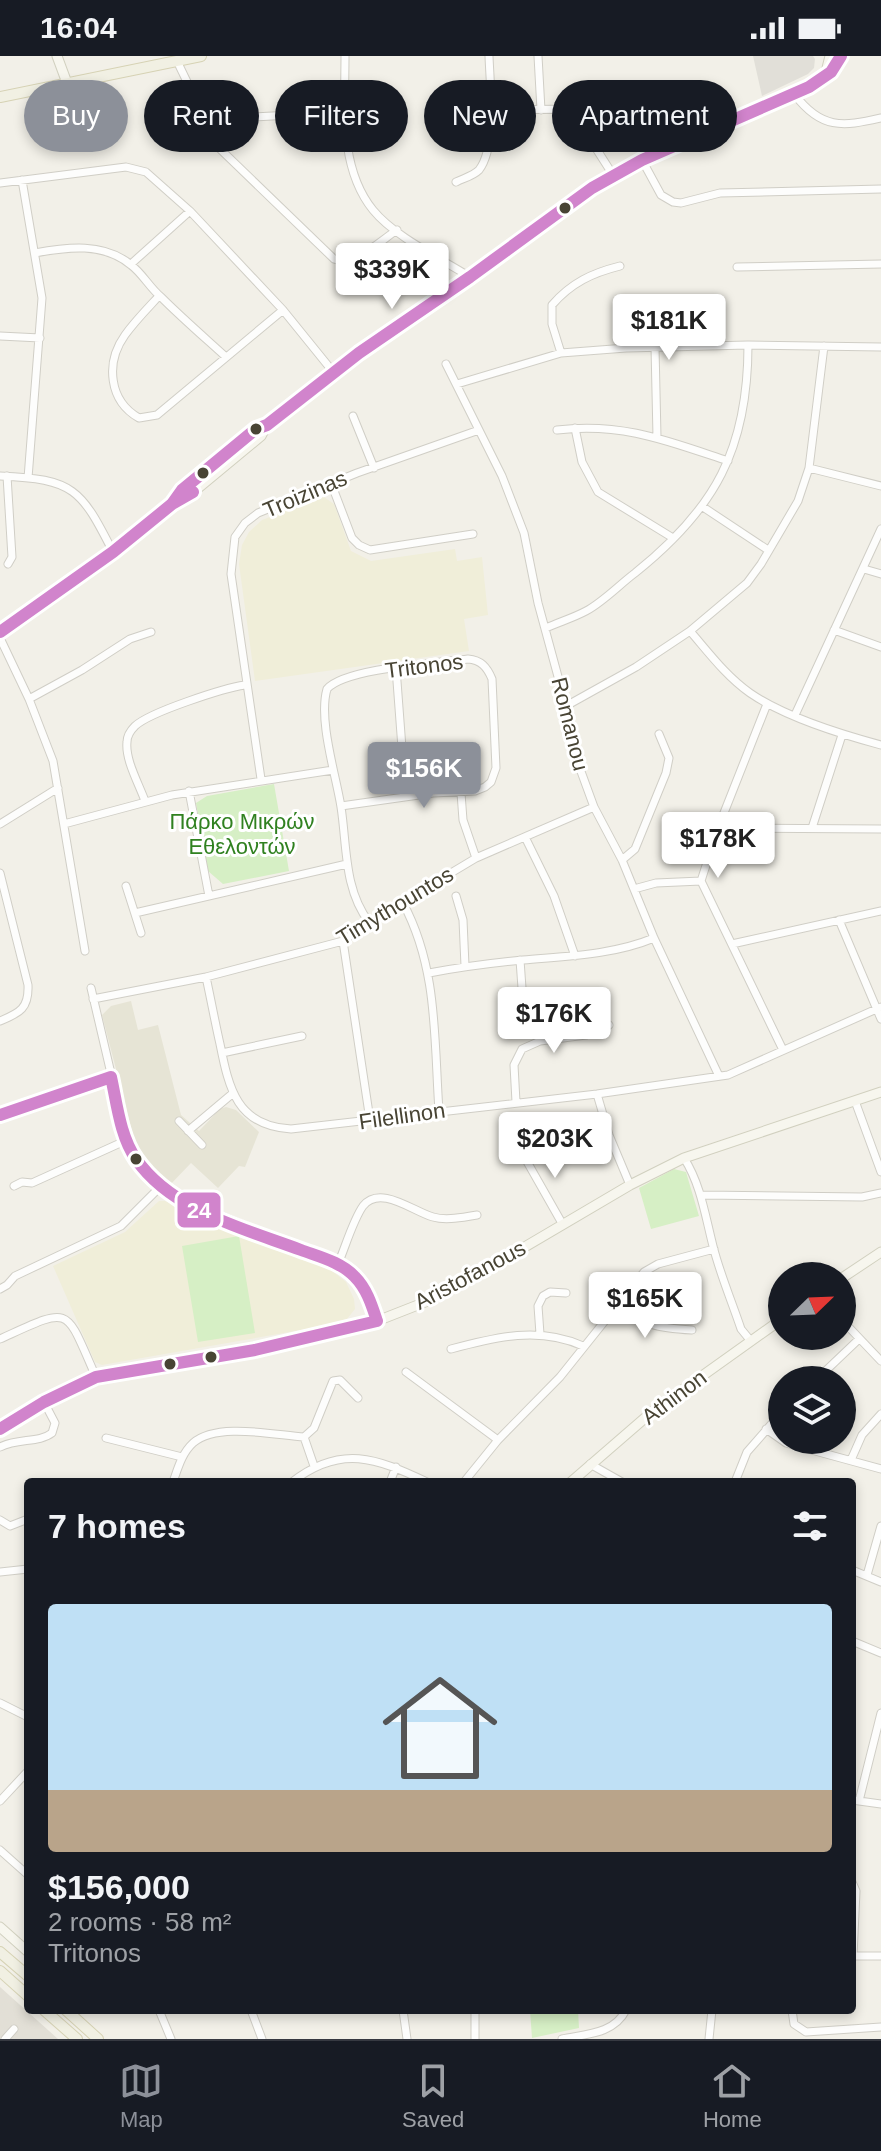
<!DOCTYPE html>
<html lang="en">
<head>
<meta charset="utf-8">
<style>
  :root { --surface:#171b24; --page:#242831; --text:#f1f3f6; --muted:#9ea1a6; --line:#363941; --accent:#8c9099 }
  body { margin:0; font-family:Helvetica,sans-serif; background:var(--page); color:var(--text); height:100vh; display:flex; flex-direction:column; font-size:30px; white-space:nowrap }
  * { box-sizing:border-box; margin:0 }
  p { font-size:26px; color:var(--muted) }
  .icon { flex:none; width:44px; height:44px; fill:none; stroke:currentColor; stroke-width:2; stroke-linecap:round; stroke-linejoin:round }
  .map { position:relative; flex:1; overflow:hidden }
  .details { position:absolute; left:24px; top:1422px; width:832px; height:536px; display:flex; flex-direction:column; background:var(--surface); border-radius:8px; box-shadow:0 4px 12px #0003 }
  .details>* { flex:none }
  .guide { position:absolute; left:24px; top:24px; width:834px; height:72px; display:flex; gap:16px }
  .needle { width:52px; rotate:67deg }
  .tools { position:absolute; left:768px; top:1206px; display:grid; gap:16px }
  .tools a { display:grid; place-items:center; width:88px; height:88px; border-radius:50%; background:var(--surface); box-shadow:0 4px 12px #0003; font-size:40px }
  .price { position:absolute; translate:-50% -68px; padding:0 18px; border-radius:8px; background:#fff; color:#222; font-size:26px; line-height:52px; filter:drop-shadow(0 2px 4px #0008) }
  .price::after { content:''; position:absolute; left:50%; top:48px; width:24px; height:18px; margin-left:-12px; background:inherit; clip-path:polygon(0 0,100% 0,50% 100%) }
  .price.active { background:var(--accent); color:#fff }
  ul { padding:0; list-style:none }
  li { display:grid; align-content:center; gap:16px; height:424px; padding:0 24px }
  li+li { border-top:2px solid var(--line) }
  li span { display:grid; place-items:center; height:248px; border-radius:8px; color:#555 }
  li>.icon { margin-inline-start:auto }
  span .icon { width:144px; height:144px; fill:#fffc; stroke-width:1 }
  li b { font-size:34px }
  h2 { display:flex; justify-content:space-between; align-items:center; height:96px; padding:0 24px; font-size:34px }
  .tag { padding:0 28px; border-radius:36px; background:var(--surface); box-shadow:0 4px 12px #0003; font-size:28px; line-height:72px }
  .tag.active { background:var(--accent); color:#fff }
  .status { display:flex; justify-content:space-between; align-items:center; height:56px; padding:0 40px; background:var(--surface); direction:ltr }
  .status svg { height:22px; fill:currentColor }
  .tab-bar { display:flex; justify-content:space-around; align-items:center; height:112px; border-top:2px solid var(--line); background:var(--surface); font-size:22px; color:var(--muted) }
  .tab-bar a { display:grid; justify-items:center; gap:4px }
  .tab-bar .active { color:var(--accent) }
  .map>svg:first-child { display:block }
</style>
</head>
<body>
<div class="status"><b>16:04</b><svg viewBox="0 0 49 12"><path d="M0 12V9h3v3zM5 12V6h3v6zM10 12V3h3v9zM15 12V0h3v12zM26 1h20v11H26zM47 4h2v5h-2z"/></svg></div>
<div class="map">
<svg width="881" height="1983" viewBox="0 0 881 1983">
  <rect width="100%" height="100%" fill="#f2f0e8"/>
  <path fill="#e6e4d5" d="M131,945L138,974L158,969L181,1059L199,1075L220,1053L226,1051L236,1054L259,1076L245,1111L239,1110L218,1132L191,1107L168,1131L138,1098L102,959L111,950Z"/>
  <path fill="#e2dfd6" d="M0,1931L58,1983H0Z"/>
  <path fill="#f0eed9" d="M324,441L334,448L351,495L371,505L455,493L457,505L482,501L488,559L464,563L469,595L255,625L239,508L242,489L249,476L262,464Z
    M159,1145H165L331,1214L346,1226L354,1243L355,1253L347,1263L318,1271L102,1309L95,1306L53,1210L125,1176Z"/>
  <path fill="#d6efc5" d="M274,728L289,815L223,828L208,815L196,747L207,740Z
    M674,1113L686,1116L699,1160L651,1173L639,1132Z
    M239,1180L255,1277L198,1286L182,1190Z
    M530,1954H578L579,1972L532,1982Z"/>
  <path fill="#e1dfd8" d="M753,0H813L815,3L814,12L808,18L762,40Z"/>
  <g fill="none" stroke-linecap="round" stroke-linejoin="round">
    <g stroke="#d0cec6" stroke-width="9">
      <path id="street" d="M345,0C345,51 339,112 373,154C395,181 440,202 470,221
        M538,0L541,54
        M177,5L219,92L334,203C354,211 380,185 397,174
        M795,39C821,73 842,71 881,62
        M491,54L675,52
        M579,54L590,83L613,119
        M210,73L254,61L345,56
        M642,104L661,139L673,146L681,147L720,137L881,133
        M22,124L42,242L28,422
        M456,126C464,122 473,120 479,114C497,91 490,29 489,0
        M0,127L126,111L146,116L190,155L283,254L334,317
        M35,197C67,191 104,186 131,209C142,217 150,232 161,241C182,262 204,281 226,301
        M131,208L190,155
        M737,211L881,208
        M159,240C147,253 135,265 125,279C105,307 109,345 139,362L157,359L283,254
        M0,280L40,282
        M655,291L657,381
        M561,297L552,268V249C571,227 592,217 620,210
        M446,308L502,420L524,477L538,547L566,650L579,710L594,751L622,804L654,882L719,1020
        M457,328L561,297L626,292L748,289L881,291
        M353,360L374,412
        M575,372L582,406L598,436L673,482
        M557,374C622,366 668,385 728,405
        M809,412L881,430
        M0,420C74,423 81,433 113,496
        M7,420L12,501L8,508
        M331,427L352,482L359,489L370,494L473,478
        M703,451L768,494
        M864,513L881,518
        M546,572C559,566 573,562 586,555C603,546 619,529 635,517C715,453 748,393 748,289
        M834,574L881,591
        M690,575C709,597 726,620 750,637C785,661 840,678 881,689
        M0,582L29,643L53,705L85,895
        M396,612L402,692
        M29,643L82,614L130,583L151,576
        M767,648L718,772L701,825L783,994
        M566,650L636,611L690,575L747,527L761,508L798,445L809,412L824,290
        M795,659L881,473
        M261,723L231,518L235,481L245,467L258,457L357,417L479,374
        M189,735L209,840
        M461,737L463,764L476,802
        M145,745C139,728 125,704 127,686C127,680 131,674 135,670C150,656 224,632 245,629
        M341,750L433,737L475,735L485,731L491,726L496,712L492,623C487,611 481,604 468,603C438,607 345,612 327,633C318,664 336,719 341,751C347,790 344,834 369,866
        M0,768L58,732
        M64,768L172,739L333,714
        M718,772L881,773
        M812,772L842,679
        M525,781L554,840L575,900
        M622,804L635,793L666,717L669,702L659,678
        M0,817L28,929C29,952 20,957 0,965
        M126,830L141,877
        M634,833L656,827L701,825
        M456,840L463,864L465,910
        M403,847C438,912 434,983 439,1055
        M135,857L347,808
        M839,864L881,963
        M343,885L370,1064
        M732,888L881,855
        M429,917C461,911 492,907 523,904C567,900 613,899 654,882
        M206,921C211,944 215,966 220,988C229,1033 237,1070 291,1073L597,1038L728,1019L881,951
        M91,932L124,1073L133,1098L151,1122L178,1142L338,1208L355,1221L377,1265
        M93,943L206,921L343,885L369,866L476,802L594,751
        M516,950L522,932L520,904
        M222,997L302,980
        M597,1038L609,1079L630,1129
        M855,1045L881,1116
        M516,1046L514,1009L522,993L540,985L586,979L609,969
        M0,1059L111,1021
        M179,1065L202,1089
        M188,1075L232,1038
        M521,1095L563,1169
        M684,1102C701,1129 705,1159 713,1190C720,1218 732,1246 741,1273L750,1284
        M14,1130L22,1126L32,1127L127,1084
        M702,1139L862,1141L881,1137
        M338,1208C345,1192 353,1164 363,1150C380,1128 414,1156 433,1161C447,1165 463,1161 477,1159
        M0,1233L7,1229L15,1220L121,1170L160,1131
        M618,1247C645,1270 657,1272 692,1274
        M842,1264L881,1305
        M540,1278L538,1250L543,1240L550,1236L566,1237
        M0,1283C73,1250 64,1249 96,1321
        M451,1293C496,1281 539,1270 583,1290
        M406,1316L498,1384
        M816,1324L859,1283
        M766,1373L786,1387L881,1413
        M304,1381L314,1410
        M106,1382L182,1401
        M0,1391C18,1382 39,1387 52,1377L55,1367L44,1346
        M851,1404L862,1379L881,1358
        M590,1408L622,1426
        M173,1426C178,1412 182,1397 193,1387C217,1366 274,1379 304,1381L314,1372L333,1325L340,1324L358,1342
        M292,1426C341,1388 376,1402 427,1426
        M390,1426L396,1411
        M464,1426L498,1384L560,1321L644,1216L658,1208L714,1193
        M735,1426L747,1396L782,1356
        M0,1464L10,1470L28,1463
        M852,1514L881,1526
        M0,1516L28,1513
        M867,1519L881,1470
        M852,1585L881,1597
        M0,1647L28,1661
        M852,1744L881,1748
        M0,1745L28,1715
        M859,1745L881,1657
        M0,1794L28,1819
        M852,1826L856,1835L853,1900
        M852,1900H881
        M159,1954L171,1983
        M251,1954L262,1983
        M403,1954L407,1983
        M475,1954V1983
        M792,1954L794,1968L806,1976L881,1971
        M5,1983L14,1973
        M562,1983C586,1978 614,1978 626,1954
        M709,1983L712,1954"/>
    </g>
    <g stroke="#d1d0bf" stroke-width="11">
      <path id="secondary" d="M57,0L67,27
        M826,16L830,0
        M172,448L182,434L256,373L267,369L359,297L470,221L592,132L642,104L809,31L831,16L841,0
        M0,576L113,496L172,448L191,438L261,380L267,369
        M842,1222L881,1196
        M0,1373L44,1346L96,1321L255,1294L377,1265L428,1245L472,1222L630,1129L684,1102L881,1036
        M571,1426L653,1355L782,1263
        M0,1871L28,1896"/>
    </g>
    <g stroke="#d6d2b4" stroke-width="12">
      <path id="primary" d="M0,41L201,0
        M0,1896L28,1920
        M0,1915L28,1940
        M44,1954L77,1983
        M66,1954L98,1983"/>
    </g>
    <use href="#street" stroke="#fdfdfc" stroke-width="7"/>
    <use href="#secondary" stroke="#f7f6ee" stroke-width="9"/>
    <use href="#primary" stroke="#f1f0e3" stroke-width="10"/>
    <g stroke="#fff" stroke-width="18">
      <path id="bus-1" d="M172,448L182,434L256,373L267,369L359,297L470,221L592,132L642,104L809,31L831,16L841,0
        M0,576L113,496L172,448L193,436
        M0,1059L111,1021C117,1048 120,1080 136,1103C172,1155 245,1173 301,1194C320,1201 341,1206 355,1221C367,1233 372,1250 377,1265L255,1294L96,1321L44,1346L0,1373"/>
    </g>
    <use href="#bus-1" stroke="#d184cc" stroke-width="12"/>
  </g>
  <g fill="#484434" stroke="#fff" stroke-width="3">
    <circle cx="565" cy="152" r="7"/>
    <circle cx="256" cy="373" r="7"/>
    <circle cx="203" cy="417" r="7"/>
    <circle cx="136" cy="1103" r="7"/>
    <circle cx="211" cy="1301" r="7"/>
    <circle cx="170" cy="1308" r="7"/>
  </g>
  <g text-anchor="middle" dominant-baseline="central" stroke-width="6" stroke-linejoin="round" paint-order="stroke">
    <g font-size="22" fill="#484434" stroke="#fff">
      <text transform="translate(305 438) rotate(-23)">Troizinas</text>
      <text transform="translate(424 610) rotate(-7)">Tritonos</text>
      <text transform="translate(570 668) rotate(76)">Romanou</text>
      <text transform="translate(395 850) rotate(-31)">Timythountos</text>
      <text transform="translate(402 1060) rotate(-8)">Filellinon</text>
      <text transform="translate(470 1219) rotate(-28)">Aristofanous</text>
      <text transform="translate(674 1341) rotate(-37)">Athinon</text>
    </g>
    <g font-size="22" fill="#308120" stroke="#fff">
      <text x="242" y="765">Πάρκο Μικρών<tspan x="242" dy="25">Εθελοντών</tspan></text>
    </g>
  </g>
  <rect stroke="#fff" stroke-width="3" x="176" y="1135" width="46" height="38" rx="8" fill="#d184cc"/>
  <g font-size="22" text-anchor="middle" font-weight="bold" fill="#fff">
    <text x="199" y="1162">24</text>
  </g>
</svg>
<div class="tools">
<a><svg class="needle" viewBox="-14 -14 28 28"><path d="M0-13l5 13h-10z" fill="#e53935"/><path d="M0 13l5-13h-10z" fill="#9ea1a6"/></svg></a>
<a><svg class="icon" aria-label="layers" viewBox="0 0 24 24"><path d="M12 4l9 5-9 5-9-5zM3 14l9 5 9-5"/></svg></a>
</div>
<b class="price" style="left:392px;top:255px">$339K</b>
<b class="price" style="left:669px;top:306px">$181K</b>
<b class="price active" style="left:424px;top:754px">$156K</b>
<b class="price" style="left:718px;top:824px">$178K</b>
<b class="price" style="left:554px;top:999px">$176K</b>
<b class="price" style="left:555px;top:1124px">$203K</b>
<b class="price" style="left:645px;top:1284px">$165K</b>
<div class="guide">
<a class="tag active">Buy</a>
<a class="tag">Rent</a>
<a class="tag">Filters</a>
<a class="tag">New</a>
<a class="tag">Apartment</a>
</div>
<section class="details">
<h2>7 homes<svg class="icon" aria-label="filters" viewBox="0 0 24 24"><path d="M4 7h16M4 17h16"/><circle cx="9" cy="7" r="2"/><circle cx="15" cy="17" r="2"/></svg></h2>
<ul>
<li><span style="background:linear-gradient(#bfe0f5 75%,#b9a48a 0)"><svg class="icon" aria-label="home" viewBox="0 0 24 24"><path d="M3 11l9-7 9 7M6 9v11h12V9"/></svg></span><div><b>$156,000</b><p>2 rooms · 58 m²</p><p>Tritonos</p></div></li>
</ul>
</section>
</div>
<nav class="tab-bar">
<a class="active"><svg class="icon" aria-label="map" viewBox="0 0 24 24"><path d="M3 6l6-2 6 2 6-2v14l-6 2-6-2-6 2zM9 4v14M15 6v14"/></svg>Map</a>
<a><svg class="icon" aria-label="saved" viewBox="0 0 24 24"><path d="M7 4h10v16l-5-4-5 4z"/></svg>Saved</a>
<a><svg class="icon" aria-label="home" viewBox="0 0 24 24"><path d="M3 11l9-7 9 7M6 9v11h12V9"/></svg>Home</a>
</nav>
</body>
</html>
